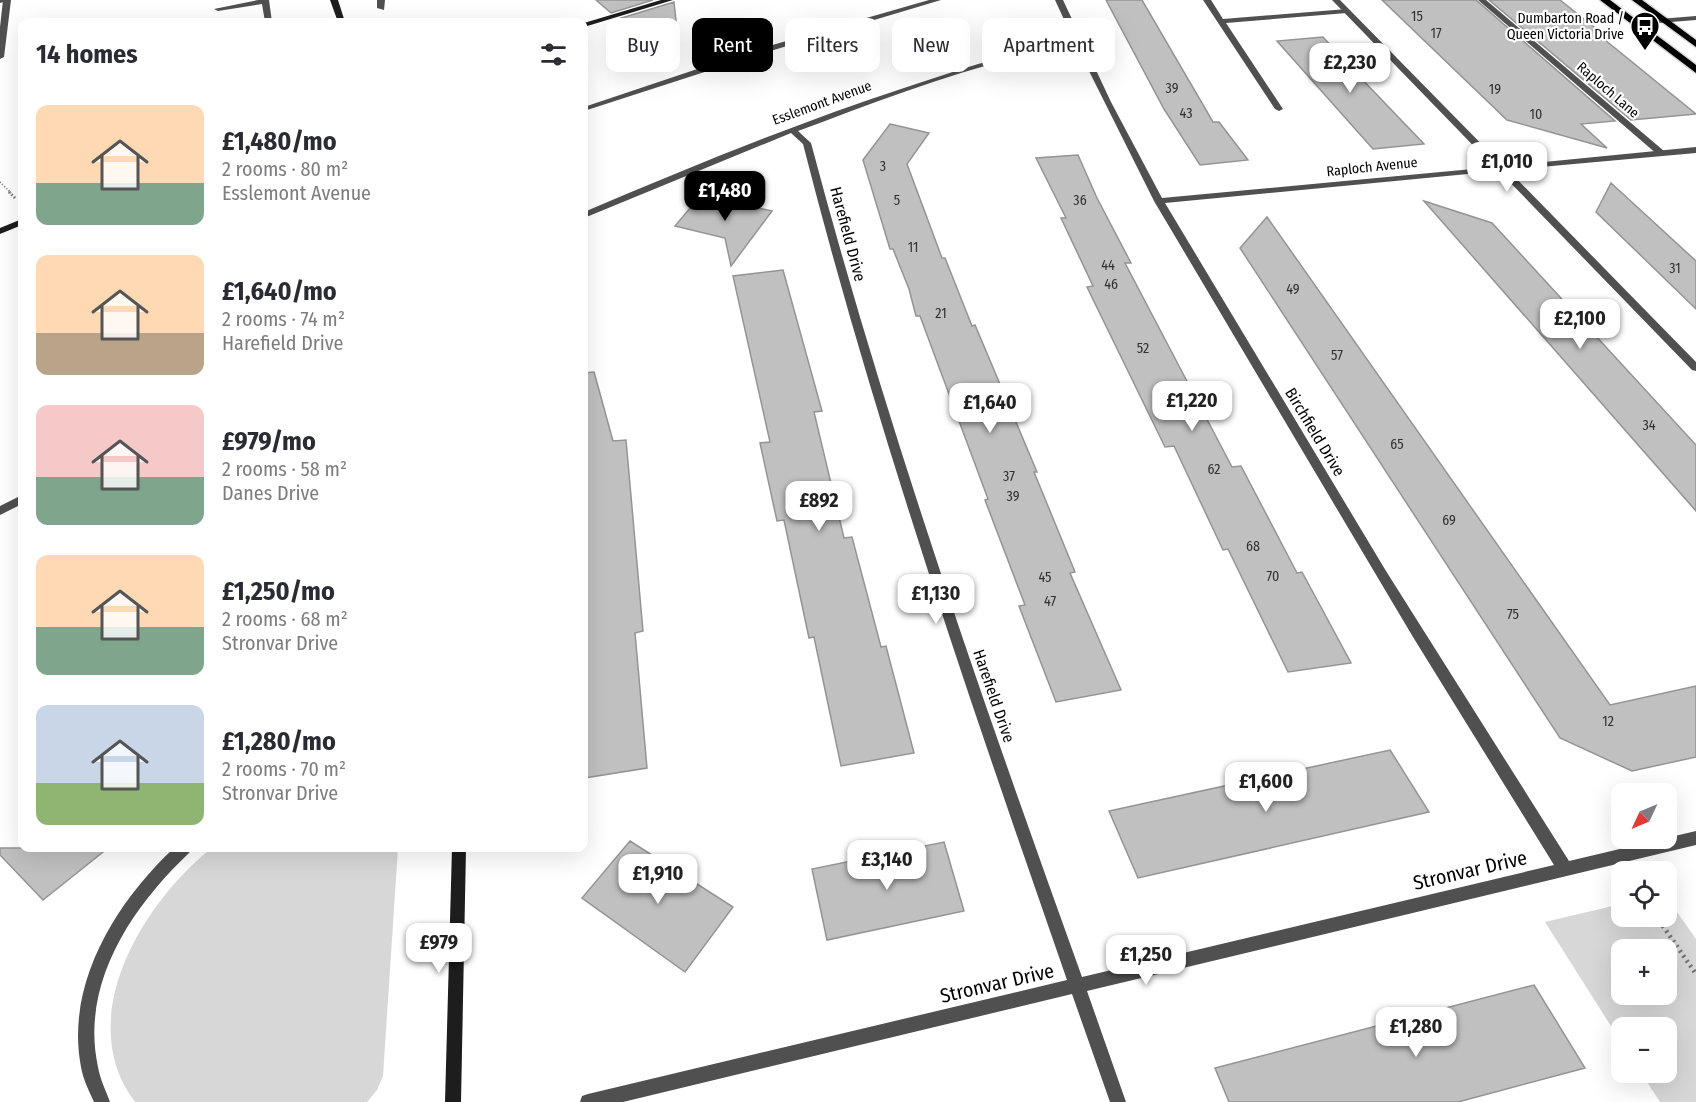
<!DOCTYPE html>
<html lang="en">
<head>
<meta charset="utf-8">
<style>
  :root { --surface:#fff; --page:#f2f2f3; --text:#2b2b33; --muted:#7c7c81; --accent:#000 }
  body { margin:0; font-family:"Fira Sans Condensed",sans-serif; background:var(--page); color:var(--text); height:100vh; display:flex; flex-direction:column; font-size:22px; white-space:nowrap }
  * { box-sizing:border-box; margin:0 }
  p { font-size:20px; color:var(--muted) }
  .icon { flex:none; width:33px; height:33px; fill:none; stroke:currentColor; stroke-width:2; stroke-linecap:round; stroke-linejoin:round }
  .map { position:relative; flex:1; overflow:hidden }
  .sheet { position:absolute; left:18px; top:18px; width:570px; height:834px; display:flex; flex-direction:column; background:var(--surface); border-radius:12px; box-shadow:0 6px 24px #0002 }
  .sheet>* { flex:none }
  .banner { position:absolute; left:606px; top:18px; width:570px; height:54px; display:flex; gap:12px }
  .needle { width:39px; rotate:226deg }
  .buttons { position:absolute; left:1611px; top:783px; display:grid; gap:12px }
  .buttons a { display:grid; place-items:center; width:66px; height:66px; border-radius:12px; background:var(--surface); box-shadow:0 6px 24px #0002; font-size:30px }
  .price { position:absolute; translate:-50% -51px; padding:0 14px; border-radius:12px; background:#fff; color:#222; font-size:20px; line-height:39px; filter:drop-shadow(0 2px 3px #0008) }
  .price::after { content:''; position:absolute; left:50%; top:36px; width:18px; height:14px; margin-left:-9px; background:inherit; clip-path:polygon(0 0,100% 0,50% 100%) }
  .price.selected { background:var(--accent); color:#fff }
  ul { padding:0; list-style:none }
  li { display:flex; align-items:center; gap:18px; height:150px; padding:0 18px }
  li span { display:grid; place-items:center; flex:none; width:168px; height:120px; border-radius:12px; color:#555 }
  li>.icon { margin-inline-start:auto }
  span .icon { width:72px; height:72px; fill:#fffc; stroke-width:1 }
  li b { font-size:26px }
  h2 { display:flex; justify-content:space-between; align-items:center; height:72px; padding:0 18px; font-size:26px }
  .pill { padding:0 21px; border-radius:12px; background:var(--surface); box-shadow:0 6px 24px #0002; font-size:21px; line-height:54px }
  .pill.selected { background:var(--accent); color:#fff }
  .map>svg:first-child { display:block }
</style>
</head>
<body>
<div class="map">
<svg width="1696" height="1102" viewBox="0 0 1696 1102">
  <rect width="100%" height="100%" fill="#fff"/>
  <path fill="#d7d7d7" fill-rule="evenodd" d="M212,848H398L383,1076L377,1090L367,1102H135C72,1019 143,902 212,848Z
    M1667,898L1696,939V1102H1660L1641,1073L1666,1072V1028H1622L1621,1042L1545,922L1621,904L1622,916H1666ZM1622,950H1666V994H1622Z"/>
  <path fill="#c0c0c0" stroke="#949494" stroke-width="1.5" d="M596,0H653L611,13Z
    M1106,0H1142L1213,122H1219L1248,160L1200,165L1164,109Z
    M1382,0H1476L1615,121L1581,124L1607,148L1507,120Z
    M1489,0H1560L1599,31H1594L1696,114L1631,120Z
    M674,2L679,48L657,55L618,19Z
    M1323,37L1357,74L1424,144L1373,149L1277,41Z
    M890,124L929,133L907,164L942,258H945L972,326L975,325L1037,472H1034L1075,572L1070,573L1121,690L1056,702L1019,606L1025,605L985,500L988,499L920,316H916L909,289L893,249H890L863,160Z
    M1078,155L1097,198L1131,263H1125L1232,467L1241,466L1297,573L1302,572L1351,663L1288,672L1228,549L1223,550L1174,446L1165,447L1087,287L1093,286L1061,218H1066L1036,158Z
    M1611,183L1696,261V309L1596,212Z
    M701,195L772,211L731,266L725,238L675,226Z
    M1424,201L1492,223L1696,445V511Z
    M1267,217L1610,705L1696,686V757L1632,771L1560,738L1240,248Z
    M783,270L822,411L814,412L844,538L852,537L881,647L886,646L914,753L841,766L814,637L809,638L784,520L777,521L760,443L770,442L733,276Z
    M594,372L613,441L626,440L643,631L635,633L647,768L584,778V373Z
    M1390,750L1429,812L1138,878L1109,811Z
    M630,841L733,907L685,972L582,898Z
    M944,842L964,911L827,940L812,869Z
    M0,848H108L43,900L0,855Z
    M1534,985L1585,1068L1458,1102H1229L1215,1068Z"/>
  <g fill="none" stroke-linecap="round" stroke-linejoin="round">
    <g stroke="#dbdbdb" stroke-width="3">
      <path id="primary" d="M1600,0H1610L1696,65V73Z
        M1632,0H1642L1696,40V47Z"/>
    </g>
    <path stroke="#727272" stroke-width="2" stroke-dasharray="1 2" stroke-linecap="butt" d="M0,182L11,193"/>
    <path stroke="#727272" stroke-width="3" stroke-dasharray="1.5 2" stroke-linecap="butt" d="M9,192L16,199"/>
    <path stroke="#727272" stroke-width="4.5" stroke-dasharray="2 4" stroke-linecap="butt" d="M1656,916L1696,974"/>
    <path fill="#505050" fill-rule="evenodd" d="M3,0H11L4,57L0,59V27Z
      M929,0H941L754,56L584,111V107L748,52Z
      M1203,0H1211L1223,19L1347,9L1351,11L1347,13L1226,23L1283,109L1279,111L1275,109Z
      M1478,0H1486L1664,151V155H1658Z"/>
    <path fill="#505050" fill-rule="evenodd" d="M0,0H11L0,3Z
      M258,0H269L272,22H265L262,4L218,11L214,9Z
      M377,0H385L384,10L377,8Z
      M1055,0H1063L1111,102L1162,198L1494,167L1332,0H1340L1503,166L1696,147V153L1508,170L1696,362V371L1692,370L1499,171L1165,203L1386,571L1569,861L1696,831V845L1087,991L1126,1102H1110L1072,994L623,1102H580L582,1096L588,1094L1067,980C971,704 875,427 803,144L791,133L584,218V212C690,167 797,123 907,87C961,69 1017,50 1074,41ZM1076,45L1154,201L1413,637L1554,865L1082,977C983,702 886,426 811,143L798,131C886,98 982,60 1076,45Z
      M1696,16V20L1634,25L1630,23L1634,21Z
      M22,495V504L0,515V506Z
      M174,848H191L189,853C131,908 80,984 98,1067C100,1079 106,1091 110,1102H94C89,1091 83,1079 81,1067C65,984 116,902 174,848Z"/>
    <path fill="#1d1d1d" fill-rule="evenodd" d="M330,0H338L345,22H338Z
      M661,0H673L584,27V23Z
      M22,219V225L0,234V228Z
      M452,848H466L461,1102H445Z"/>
    <use href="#primary" fill="#000" fill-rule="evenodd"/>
  </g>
  <defs>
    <g id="bus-pin" transform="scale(1.5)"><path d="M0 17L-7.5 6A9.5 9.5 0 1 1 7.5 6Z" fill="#000" stroke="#fff"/><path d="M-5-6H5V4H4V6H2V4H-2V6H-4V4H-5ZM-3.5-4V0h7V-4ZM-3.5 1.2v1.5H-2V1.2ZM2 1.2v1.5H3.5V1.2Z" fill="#fff"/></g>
  </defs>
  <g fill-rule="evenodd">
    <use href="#bus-pin" x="1645" y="26"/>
  </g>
  <g text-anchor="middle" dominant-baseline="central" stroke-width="4.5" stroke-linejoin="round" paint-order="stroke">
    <g font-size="14" fill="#303030">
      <text x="1417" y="16">15</text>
      <text x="1436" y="33">17</text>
      <text x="1172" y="88">39</text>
      <text x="1495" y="89">19</text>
      <text x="1186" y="113">43</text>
      <text x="1536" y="114">10</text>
      <text x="883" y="166">3</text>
      <text x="897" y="200">5</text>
      <text x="1080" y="200">36</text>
      <text x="913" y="247">11</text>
      <text x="1108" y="265">44</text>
      <text x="1675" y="268">31</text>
      <text x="1111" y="284">46</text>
      <text x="1293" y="289">49</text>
      <text x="941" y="313">21</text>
      <text x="1143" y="348">52</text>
      <text x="1337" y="355">57</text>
      <text x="1649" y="425">34</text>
      <text x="1397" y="444">65</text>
      <text x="1214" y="469">62</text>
      <text x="1009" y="476">37</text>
      <text x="1013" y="496">39</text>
      <text x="1449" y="520">69</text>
      <text x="1253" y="546">68</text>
      <text x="1273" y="576">70</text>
      <text x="1045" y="577">45</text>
      <text x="1050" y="601">47</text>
      <text x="1513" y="614">75</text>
      <text x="1608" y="721">12</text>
    </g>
    <g font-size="14" fill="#000" stroke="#fff" text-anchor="end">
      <text x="1624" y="18">Dumbarton Road /<tspan x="1624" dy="16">Queen Victoria Drive</tspan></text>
    </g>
    <g font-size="14" fill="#000" stroke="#fff">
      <text transform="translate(1608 90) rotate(41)">Raploch Lane</text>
      <text transform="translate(822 103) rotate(-20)">Esslemont Avenue</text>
      <text transform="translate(1372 167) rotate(-6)">Raploch Avenue</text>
    </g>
    <g font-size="16" fill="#000" stroke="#fff">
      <text transform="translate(848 234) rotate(75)">Harefield Drive</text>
      <text transform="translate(1315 432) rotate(59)">Birchfield Drive</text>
      <text transform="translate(994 696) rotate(71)">Harefield Drive</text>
    </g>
    <g font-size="20" fill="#000" stroke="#fff">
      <text transform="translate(1470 870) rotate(-13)">Stronvar Drive</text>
      <text transform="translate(997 983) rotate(-13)">Stronvar Drive</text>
    </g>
  </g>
</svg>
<div class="buttons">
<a><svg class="needle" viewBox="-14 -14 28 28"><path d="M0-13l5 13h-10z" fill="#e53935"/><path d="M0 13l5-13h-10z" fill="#7c7c81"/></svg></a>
<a><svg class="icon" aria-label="locate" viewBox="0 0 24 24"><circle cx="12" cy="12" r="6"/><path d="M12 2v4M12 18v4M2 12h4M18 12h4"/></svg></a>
<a>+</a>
<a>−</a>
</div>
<b class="price" style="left:1350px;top:94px">£2,230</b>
<b class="price" style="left:1507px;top:193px">£1,010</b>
<b class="price selected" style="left:725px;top:222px">£1,480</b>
<b class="price" style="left:1580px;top:350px">£2,100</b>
<b class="price" style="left:1192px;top:432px">£1,220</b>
<b class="price" style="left:990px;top:434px">£1,640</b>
<b class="price" style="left:819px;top:532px">£892</b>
<b class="price" style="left:936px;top:625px">£1,130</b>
<b class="price" style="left:1266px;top:813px">£1,600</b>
<b class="price" style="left:887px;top:891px">£3,140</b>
<b class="price" style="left:658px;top:905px">£1,910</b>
<b class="price" style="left:439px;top:974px">£979</b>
<b class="price" style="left:1146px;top:986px">£1,250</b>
<b class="price" style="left:1416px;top:1058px">£1,280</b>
<div class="banner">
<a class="pill">Buy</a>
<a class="pill selected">Rent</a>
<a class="pill">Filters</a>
<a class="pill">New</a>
<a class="pill">Apartment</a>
</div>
<section class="sheet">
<h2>14 homes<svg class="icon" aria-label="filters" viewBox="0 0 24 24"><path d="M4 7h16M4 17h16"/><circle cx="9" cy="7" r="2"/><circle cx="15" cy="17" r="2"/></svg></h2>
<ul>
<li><span style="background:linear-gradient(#ffd9b3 65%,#7fa58c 0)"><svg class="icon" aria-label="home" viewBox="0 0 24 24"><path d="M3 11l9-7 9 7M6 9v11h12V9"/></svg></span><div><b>£1,480/mo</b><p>2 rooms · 80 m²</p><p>Esslemont Avenue</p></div></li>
<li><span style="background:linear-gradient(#ffd9b3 65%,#b9a48a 0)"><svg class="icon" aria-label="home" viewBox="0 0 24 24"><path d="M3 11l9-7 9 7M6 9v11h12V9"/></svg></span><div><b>£1,640/mo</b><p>2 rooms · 74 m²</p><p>Harefield Drive</p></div></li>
<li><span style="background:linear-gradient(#f6c9c9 60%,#7fa58c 0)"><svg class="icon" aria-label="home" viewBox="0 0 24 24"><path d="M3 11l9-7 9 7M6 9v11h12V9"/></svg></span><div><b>£979/mo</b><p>2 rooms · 58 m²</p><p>Danes Drive</p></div></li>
<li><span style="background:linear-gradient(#ffd9b3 60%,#7fa58c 0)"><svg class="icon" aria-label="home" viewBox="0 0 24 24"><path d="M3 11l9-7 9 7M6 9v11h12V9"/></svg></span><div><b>£1,250/mo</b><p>2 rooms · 68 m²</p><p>Stronvar Drive</p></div></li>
<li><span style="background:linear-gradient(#c9d6e8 65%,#8fb573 0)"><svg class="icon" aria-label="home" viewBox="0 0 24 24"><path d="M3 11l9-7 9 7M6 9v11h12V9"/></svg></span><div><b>£1,280/mo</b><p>2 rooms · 70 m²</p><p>Stronvar Drive</p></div></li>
</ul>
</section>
</div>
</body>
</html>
